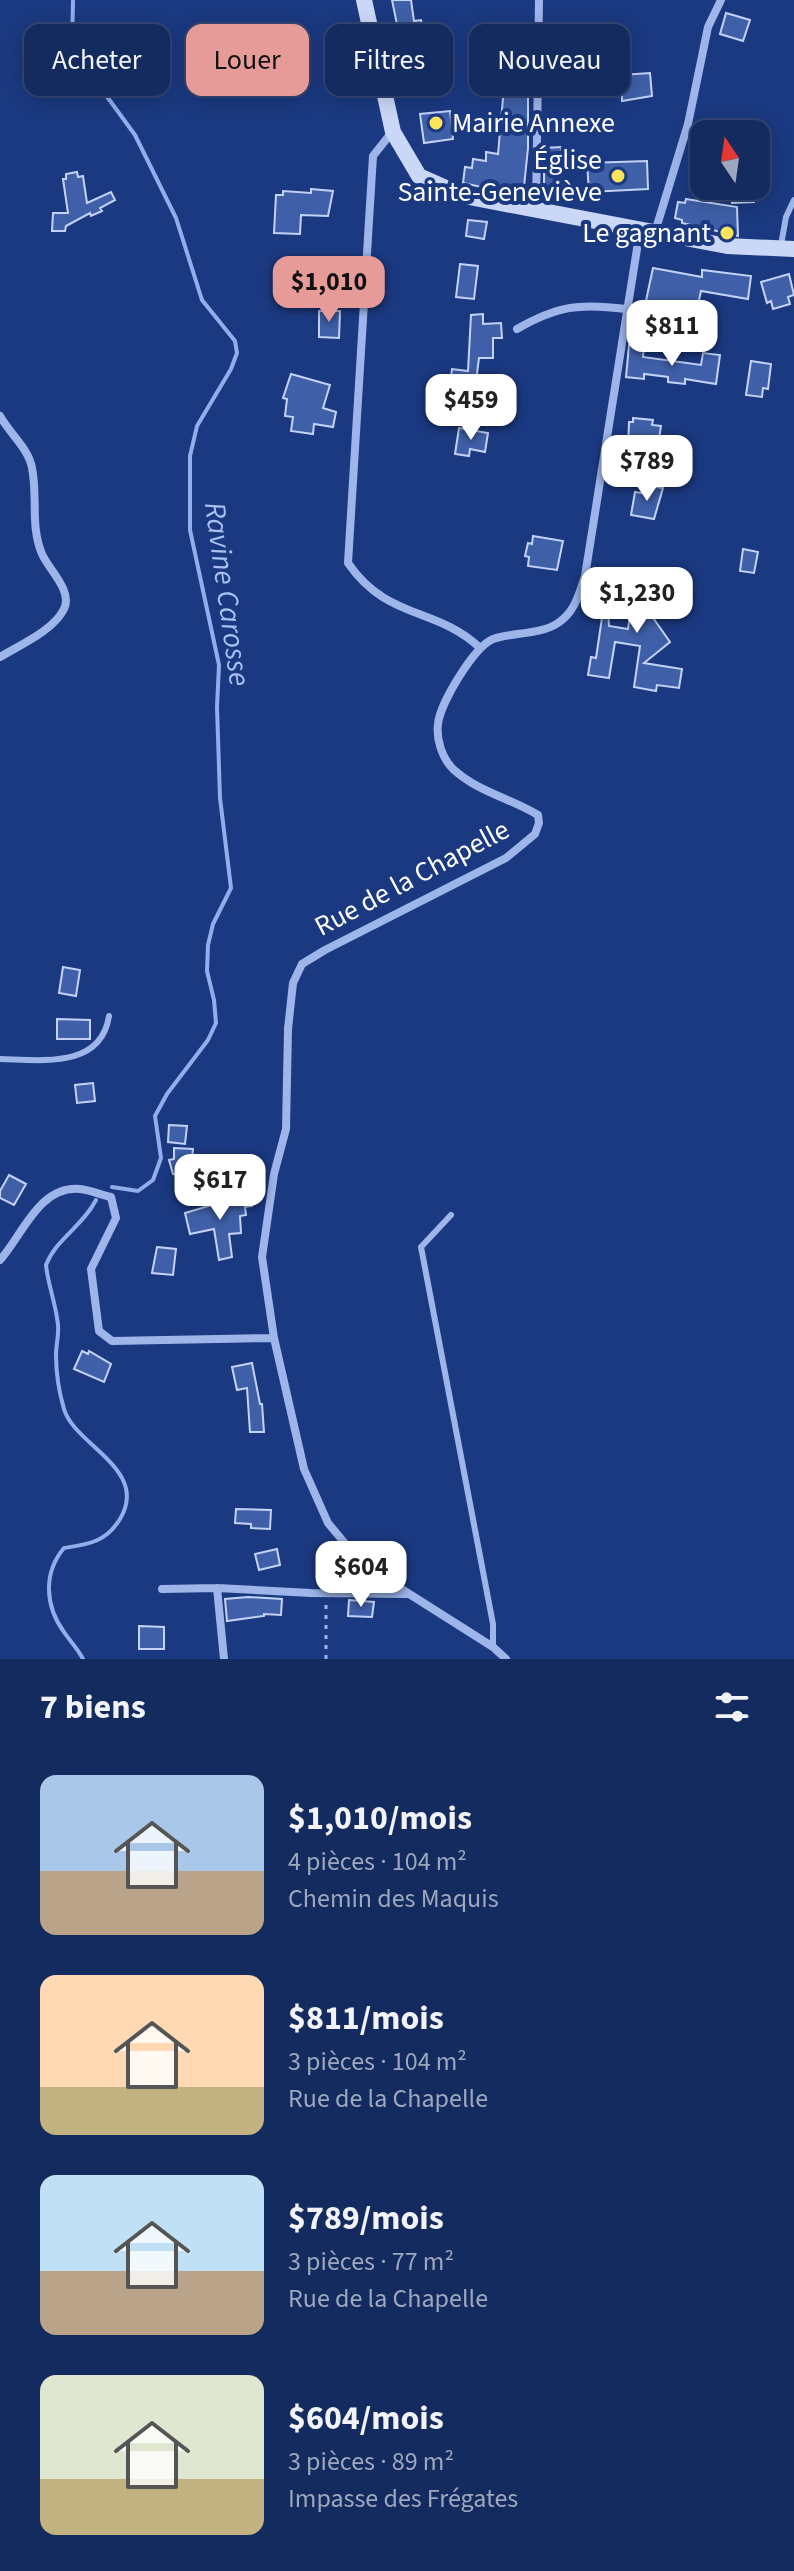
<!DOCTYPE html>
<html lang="fr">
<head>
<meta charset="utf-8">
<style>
  :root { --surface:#142b60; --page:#213769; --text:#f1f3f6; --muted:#9da7bd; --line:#334775; --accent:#e69b98 }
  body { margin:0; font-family:"Source Sans 3",sans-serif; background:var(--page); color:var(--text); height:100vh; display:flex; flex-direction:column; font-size:30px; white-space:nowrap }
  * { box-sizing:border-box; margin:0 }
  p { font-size:26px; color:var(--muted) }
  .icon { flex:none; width:44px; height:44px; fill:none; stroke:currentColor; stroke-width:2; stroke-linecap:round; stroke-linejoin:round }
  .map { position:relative; height:1659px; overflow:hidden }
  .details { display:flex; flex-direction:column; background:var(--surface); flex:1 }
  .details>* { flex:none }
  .hud { position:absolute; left:24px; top:24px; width:746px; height:72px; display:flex; gap:16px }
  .needle { width:52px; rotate:347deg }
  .controls { position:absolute; left:690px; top:120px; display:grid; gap:16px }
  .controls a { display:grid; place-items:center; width:80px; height:80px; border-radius:16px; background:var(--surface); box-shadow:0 4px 20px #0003,0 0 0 2px var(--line); font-size:40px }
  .price { position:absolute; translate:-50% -68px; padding:0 18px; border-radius:16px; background:#fff; color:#222; font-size:26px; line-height:52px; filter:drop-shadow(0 2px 4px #0008) }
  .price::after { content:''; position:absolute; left:50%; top:48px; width:24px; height:18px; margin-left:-12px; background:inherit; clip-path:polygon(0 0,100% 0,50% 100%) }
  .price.current { background:var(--accent); color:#111 }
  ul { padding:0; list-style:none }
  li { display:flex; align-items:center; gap:24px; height:200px; padding:0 40px }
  li span { display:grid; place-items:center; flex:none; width:224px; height:160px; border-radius:16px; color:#555 }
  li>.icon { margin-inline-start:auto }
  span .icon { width:96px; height:96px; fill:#fffc; stroke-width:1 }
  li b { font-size:34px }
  h2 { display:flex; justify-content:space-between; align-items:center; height:96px; padding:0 40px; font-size:34px }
  .tag { padding:0 28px; border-radius:16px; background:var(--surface); box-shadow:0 4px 20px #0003,0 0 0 2px var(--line); font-size:28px; line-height:72px }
  .tag.current { background:var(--accent); color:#111 }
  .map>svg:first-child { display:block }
</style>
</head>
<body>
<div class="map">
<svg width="794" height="1659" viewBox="0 0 794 1659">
  <rect width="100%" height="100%" fill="#1b3980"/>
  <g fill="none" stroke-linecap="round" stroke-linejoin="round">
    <path stroke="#91aeec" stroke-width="4" d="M73,0L72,48L75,59L100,87L135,135L176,218L202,300L235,341L237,353L231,369L197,426L190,456V530L219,665L217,707L220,798L231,888L213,924L208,945L207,971L214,1000L216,1023L208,1040L167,1094L155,1116L161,1158L153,1180L138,1191L112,1187
      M83,1659C78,1649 70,1641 64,1632C45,1606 43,1573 64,1548C89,1544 106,1542 120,1519C150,1469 74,1445 64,1409C59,1392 56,1373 56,1355C56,1345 59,1335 58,1325C56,1304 48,1285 46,1265C56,1239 82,1227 96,1200"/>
  </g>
  <path fill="#3f5fa8" stroke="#c3d3f7" stroke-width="2" d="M392,0H411L414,21L421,20L425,39L401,44Z
    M726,13L750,20L743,41L720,34Z
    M597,71L598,92L582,93L581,72Z
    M650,73L652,96L622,101L621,75Z
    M504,87H528V148L523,196L463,183L465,167L472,168L473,159L486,161V152L498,154Z
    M450,111L453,139L424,143L420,114Z
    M561,147L562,189H544V148Z
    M647,161L648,189L589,192L587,163Z
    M77,172L78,177L83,176L87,203L111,192L115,200L100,208L102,211L91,216L90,213L66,226L65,231H52L53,213H68L63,179H66V174Z
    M732,186H754V202L732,203Z
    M311,189L333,191L328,216L301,215L300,234L274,233L276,195H283V191L311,193Z
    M686,199L737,207L738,236L682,223V220L675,218L678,202L685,203Z
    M468,220L487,222L484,239L466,236Z
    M460,264L478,266L474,299L456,297Z
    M653,268L702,277V270L751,276L748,299L701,291L696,314L689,312L685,331L641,324Z
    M789,274L794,295L788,297L790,304L773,309L771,301L767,303L761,282Z
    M319,311H340L339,338L319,337Z
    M483,314V324L501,323L502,338H493V358H479L474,397L466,396L457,387L450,386L452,369L468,371L471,315Z
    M629,345L644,346L643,357L701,365L703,353L720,355L716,384L685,379V384L668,382V377L644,374V379L626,377Z
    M751,361L771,364L768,389L763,388L762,397L746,395Z
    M291,374L330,385L323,408L336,412L333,427L314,424L313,434L291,431L293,417L285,416L287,399L283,398Z
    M633,418L653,420L652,425L661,426L659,439L651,438L650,452L628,450L629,422H633Z
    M459,428L488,433L485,452L470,449L469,456L455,454Z
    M649,486L663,488L654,519L631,515L635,492L648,494Z
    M533,536L563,541L557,570L528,566L529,557L525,556L528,543L532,544Z
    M743,549L758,552L754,573L740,571Z
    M624,568L650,574L646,588L668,592L665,614L649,612L670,642L644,663L682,669L679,688L657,685L656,691L634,687L640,646L615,642L609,678L588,675L591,657L596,658L603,611H608L609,626L628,629L631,605L625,604L627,590L616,591Z
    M604,571L606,592L590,593L593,572Z
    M63,967L80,970L76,996L59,993Z
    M57,1019L90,1020V1039H57Z
    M93,1083L95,1101L77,1103L75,1085Z
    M169,1125L187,1126L185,1144L168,1142Z
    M174,1148L193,1149L192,1158L220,1155L221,1166L192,1168L191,1175L173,1174L169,1160L174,1159Z
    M9,1175L26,1184L14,1205L0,1198V1191Z
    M249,1194L252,1206L245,1207L246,1215L240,1216L241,1233L229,1234L232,1257L219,1260L214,1229L190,1234L185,1213Z
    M157,1247L176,1249L173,1275L152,1273Z
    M82,1351L88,1354L89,1351L111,1364L104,1382L74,1369Z
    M252,1363L260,1404H262L264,1432H250L247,1388L237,1390L232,1367Z
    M236,1509L271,1510L270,1529L251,1528V1524L235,1523Z
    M277,1549L280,1565L259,1570L255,1554Z
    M248,1597L282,1599L281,1615L264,1614V1616L227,1621L225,1599Z
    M349,1600L374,1602L372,1617L348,1616Z
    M139,1626L164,1627V1649H139Z"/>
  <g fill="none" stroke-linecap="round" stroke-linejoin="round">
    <path stroke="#9eb5ea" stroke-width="3" stroke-dasharray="4 6" stroke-linecap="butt" d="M326,1605V1659"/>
    <path stroke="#9eb5ea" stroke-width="6" d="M781,245L786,217L794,200
      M0,1059C41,1060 101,1069 109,1016
      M451,1215L421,1247L493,1624V1647"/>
    <path stroke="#9eb5ea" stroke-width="8" d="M392,132L373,156L348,563C387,620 436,607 479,647
      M536,209L539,0
      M655,232L688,124L708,27L721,0
      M517,329C557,306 579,303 626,309
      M0,416C10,434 29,449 32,468C38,497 30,526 42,554C49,570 73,591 64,609C53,631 20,645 0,657
      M0,1260C22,1236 39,1185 80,1189C90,1190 101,1195 111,1197L116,1218L91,1269L99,1331L112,1341L274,1338
      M217,1588L224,1659
      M162,1589L217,1588L311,1593L406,1594
      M506,1659L493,1647L362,1564L328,1523L304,1469L274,1338L262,1257L274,1174L286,1129L288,1029L293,983L302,964L325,950L506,858L535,834L539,823L538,815C510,798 478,792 453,769C442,758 436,739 438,724C440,703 474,647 493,639C513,632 540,635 558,623C575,612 579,594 585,576L640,230"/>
    <path stroke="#cad7f7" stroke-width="16" d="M364,0L393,132L419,176L464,196L727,246L794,249"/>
  </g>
  <g fill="#fbe45b" stroke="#1b3980" stroke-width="3">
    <circle cx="436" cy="123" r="8"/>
    <circle cx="618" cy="176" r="8"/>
    <circle cx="727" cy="233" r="8"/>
  </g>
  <g text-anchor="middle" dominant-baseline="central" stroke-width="8" stroke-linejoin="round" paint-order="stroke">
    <g font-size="28" fill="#fff" stroke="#1b3980" text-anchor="end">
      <text x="452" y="123" text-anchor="start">Mairie Annexe</text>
      <text x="602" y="160">Église<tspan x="602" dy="32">Sainte-Geneviève</tspan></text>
      <text x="711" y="233">Le gagnant</text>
    </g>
    <g font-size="28" fill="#fff" stroke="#1b3980">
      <text transform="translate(412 878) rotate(-28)">Rue de la Chapelle</text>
    </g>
    <g font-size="30" font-style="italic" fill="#a9c0f1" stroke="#1b3980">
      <text transform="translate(227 594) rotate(82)">Ravine Carosse</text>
    </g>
  </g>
</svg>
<div class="controls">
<a><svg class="needle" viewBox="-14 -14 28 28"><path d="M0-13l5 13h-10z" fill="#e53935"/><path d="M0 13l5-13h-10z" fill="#9da7bd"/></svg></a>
</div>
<b class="price current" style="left:329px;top:324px">$1,010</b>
<b class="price" style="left:672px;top:368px">$811</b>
<b class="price" style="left:471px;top:442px">$459</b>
<b class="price" style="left:647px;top:503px">$789</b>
<b class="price" style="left:637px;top:635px">$1,230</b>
<b class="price" style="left:220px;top:1222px">$617</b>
<b class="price" style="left:361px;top:1609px">$604</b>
<div class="hud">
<a class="tag">Acheter</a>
<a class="tag current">Louer</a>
<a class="tag">Filtres</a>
<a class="tag">Nouveau</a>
</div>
</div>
<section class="details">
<h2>7 biens<svg class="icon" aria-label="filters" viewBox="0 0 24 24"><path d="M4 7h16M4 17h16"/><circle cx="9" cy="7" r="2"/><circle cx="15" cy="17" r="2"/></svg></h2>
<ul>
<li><span style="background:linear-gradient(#a9c7e8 60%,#b9a48a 0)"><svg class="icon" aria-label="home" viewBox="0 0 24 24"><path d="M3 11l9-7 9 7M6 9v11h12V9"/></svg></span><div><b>$1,010/mois</b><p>4 pièces · 104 m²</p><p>Chemin des Maquis</p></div></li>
<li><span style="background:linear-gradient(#ffd9b3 70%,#c2b280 0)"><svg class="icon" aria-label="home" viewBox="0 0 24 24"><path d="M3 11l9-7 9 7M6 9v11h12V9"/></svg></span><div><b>$811/mois</b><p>3 pièces · 104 m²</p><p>Rue de la Chapelle</p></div></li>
<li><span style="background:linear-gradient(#bfe0f5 60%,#b9a48a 0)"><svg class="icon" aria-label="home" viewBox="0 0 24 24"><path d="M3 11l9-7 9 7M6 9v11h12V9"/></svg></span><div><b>$789/mois</b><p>3 pièces · 77 m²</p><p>Rue de la Chapelle</p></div></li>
<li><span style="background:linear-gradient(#dfe7d0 65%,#c2b280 0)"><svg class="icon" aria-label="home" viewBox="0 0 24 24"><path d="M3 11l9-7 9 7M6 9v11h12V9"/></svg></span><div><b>$604/mois</b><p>3 pièces · 89 m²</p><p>Impasse des Frégates</p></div></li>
</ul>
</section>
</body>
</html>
